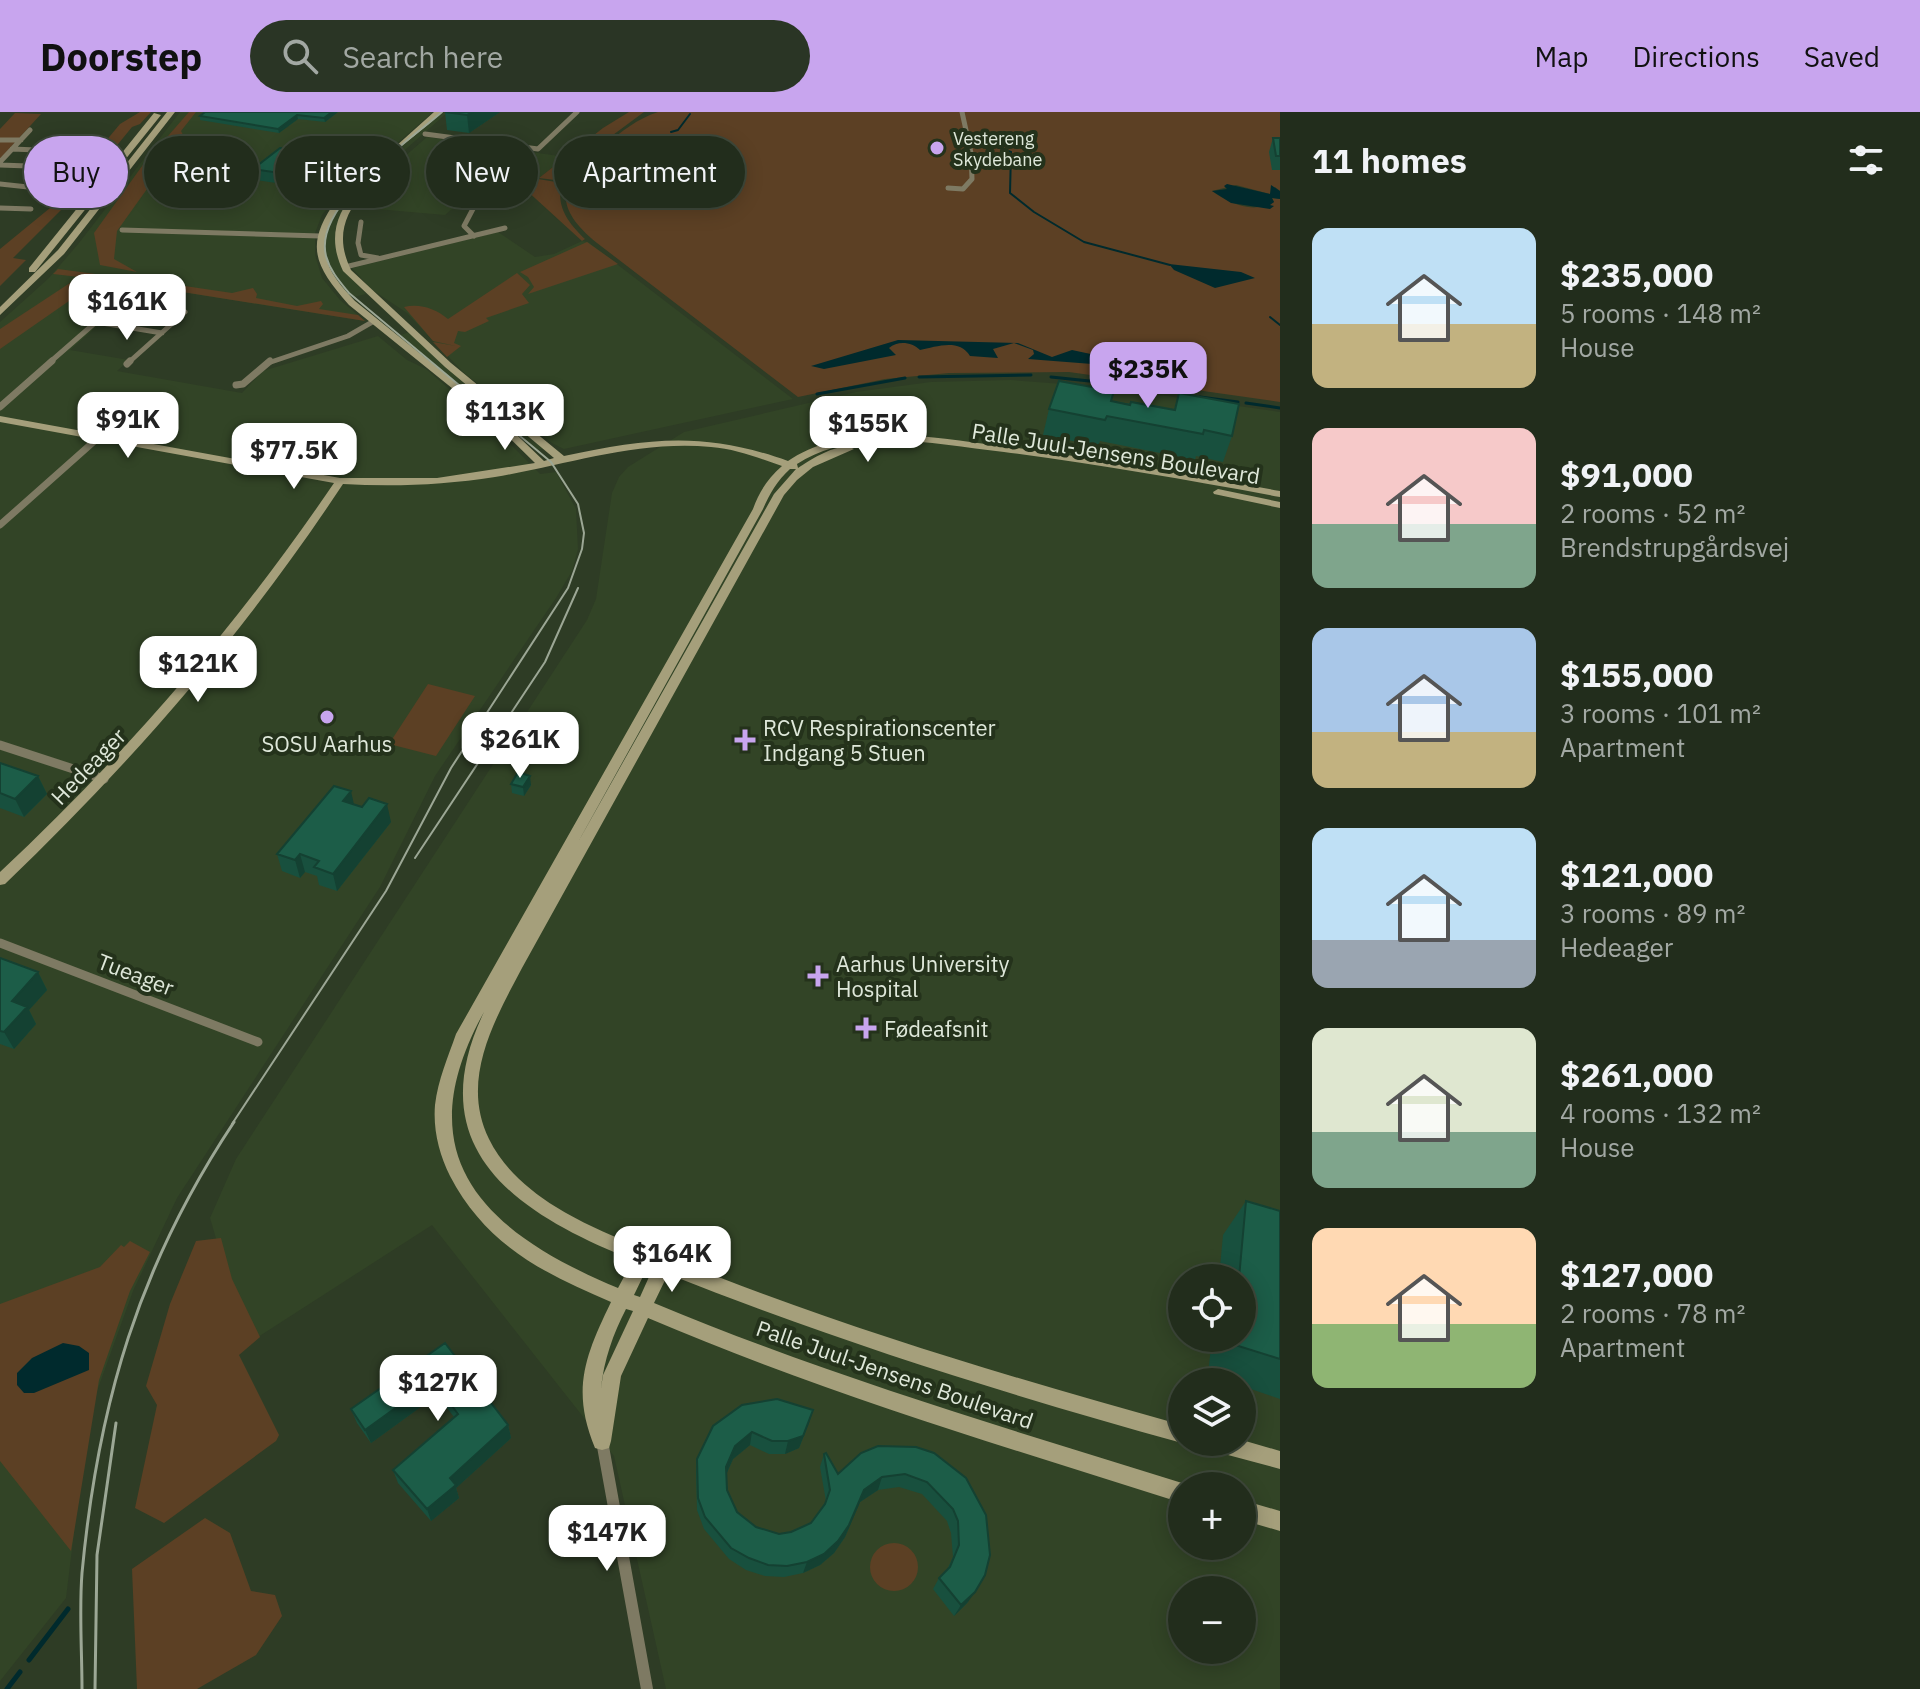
<!DOCTYPE html>
<html lang="en">
<head>
<meta charset="utf-8">
<style>
  :root { --surface:#222d1c; --page:#2a3525; --text:#f1f3f6; --muted:#a2a8a3; --line:#3f493b; --accent:#c8a5ee }
  body { margin:0; font-family:"IBM Plex Sans",sans-serif; background:var(--page); color:var(--text); height:100vh; display:flex; flex-direction:column; font-size:30px; white-space:nowrap }
  * { box-sizing:border-box; margin:0 }
  p { font-size:26px; color:var(--muted) }
  .icon { flex:none; width:44px; height:44px; fill:none; stroke:currentColor; stroke-width:2; stroke-linecap:round; stroke-linejoin:round }
  .map { position:relative; flex:1; overflow:hidden }
  .side { display:flex; flex-direction:column; background:var(--surface); width:640px }
  .side>* { flex:none }
  .top-card { position:absolute; left:24px; top:24px; width:760px; height:72px; display:flex; gap:16px }
  .tools { position:absolute; left:1168px; top:1152px; display:grid; gap:16px }
  .tools a { display:grid; place-items:center; width:88px; height:88px; border-radius:50%; background:var(--surface); box-shadow:0 4px 20px #0003,0 0 0 2px var(--line); font-size:40px }
  .price { position:absolute; translate:-50% -68px; padding:0 18px; border-radius:16px; background:#fff; color:#222; font-size:26px; line-height:52px; filter:drop-shadow(0 2px 4px #0008) }
  .price::after { content:''; position:absolute; left:50%; top:48px; width:24px; height:18px; margin-left:-12px; background:inherit; clip-path:polygon(0 0,100% 0,50% 100%) }
  .price.selected { background:var(--accent); color:#111 }
  ul { padding:0; list-style:none }
  li { display:flex; align-items:center; gap:24px; height:200px; padding:0 32px }
  li span { display:grid; place-items:center; flex:none; width:224px; height:160px; border-radius:16px; color:#555 }
  li>.icon { margin-inline-start:auto }
  span .icon { width:96px; height:96px; fill:#fffc; stroke-width:1 }
  li b { font-size:34px }
  h2 { display:flex; justify-content:space-between; align-items:center; height:96px; padding:0 32px; font-size:34px }
  .chip { padding:0 28px; border-radius:36px; background:var(--surface); box-shadow:0 4px 20px #0003,0 0 0 2px var(--line); font-size:28px; line-height:72px }
  .chip.selected { background:var(--accent); color:#111 }
  header { display:flex; align-items:center; gap:48px; box-sizing:border-box; height:112px; padding:0 40px; background:var(--accent); color:#111 }
  header strong { font-size:38px }
  nav { display:flex; gap:44px; margin-inline-start:auto; font-size:28px }
  .search { width:560px; height:72px; background:var(--page); display:flex; align-items:center; gap:20px; box-sizing:border-box; padding:0 28px; border-radius:44px; color:var(--muted); font-size:30px }
  main { display:flex; flex:1; min-height:0 }
  .map>svg:first-child { display:block }
</style>
</head>
<body>
<header>
<strong>Doorstep</strong>
<div class="search"><svg class="icon" aria-label="search" viewBox="0 0 24 24"><circle cx="10" cy="10" r="6"/><path d="M15 15l6 6"/></svg>Search here</div>
<nav><a>Map</a><a>Directions</a><a>Saved</a></nav>
</header>
<main>
<div class="map">
<svg width="1280" height="1577" viewBox="0 0 1280 1577">
  <rect width="100%" height="100%" fill="#2e3c25"/>
  <path fill="#324426" fill-rule="evenodd" d="M180,0H433L339,82L322,103L315,121V143L322,166L340,188L365,209L143,174L70,238L129,248L117,259L242,281L263,259L378,224L407,248L426,257L494,316L540,362L556,360L576,397L578,437L572,459L556,486L435,664L380,775L177,1086L133,1179L97,1279L79,1380L66,1486L0,1569V210L49,166L79,131Z
    M439,0H448L356,81L342,99L335,119L338,144L349,164L366,182L350,186L338,174L323,145L327,110L348,80Z
    M427,25L566,45L525,77L477,70L464,82L467,84L445,103L353,95L371,74Z
    M498,120L535,145L554,142L582,129L588,130L793,287L564,337L552,331L463,260L407,201L371,177L352,156Z
    M412,219L546,336L537,338L395,225Z
    M1011,268L1103,275L1280,300V1577H666L614,1344L432,1113L258,1225L228,1167L210,1106L236,1047L587,508L596,487L612,381L619,365L628,355L684,320L856,280L931,270ZM1182,1166H1242V1226H1182ZM1182,1270H1242V1330H1182ZM1182,1374H1242V1434H1182ZM1182,1478H1242V1538H1182Z"/>
  <path fill="#5c4024" d="M140,0H151L140,12L132,15L79,80L13,146L26,148L0,174V137L50,96L120,12Z
    M189,0H196L181,19L185,27L172,41L176,42L168,48L170,49L162,56L117,119L114,147L137,160L100,153L94,121L160,29L168,24Z
    M629,0H644L575,51L563,69L539,66L603,16Z
    M658,0H1280V79L1275,75L1270,82L1236,73L1212,79C1230,92 1253,102 1274,90L1272,86L1280,87V290L1069,260L949,261L885,267L798,285L597,131C549,92 560,66 605,33C622,19 637,7 658,0Z
    M15,1L41,2L0,47V17Z
    M538,67L562,71C555,94 569,112 585,127L582,129L525,77Z
    M587,130L618,152L528,182L534,175L528,165L520,160Z
    M58,157L141,168L133,174L92,173L0,237V217L79,165L53,162Z
    M517,161L530,173L522,182L529,191L486,206L489,209L465,220L458,219L454,231L461,234L447,245L433,230L456,234L433,229L404,195C420,191 436,197 448,207Z
    M151,169L232,181L253,176L257,182L256,186L297,194L321,189L323,192L319,197L358,203L365,209L145,174Z
    M428,572L475,584L436,644L389,632Z
    M221,1126L232,1167L260,1225L239,1243L279,1323L276,1329L164,1411L135,1396L157,1293L146,1274L170,1192L196,1129Z
    M130,1129L150,1140L130,1179L99,1268L71,1439L0,1349V1192L100,1155L121,1133L124,1135Z
    M205,1406L230,1421L251,1479L275,1483L282,1504L256,1543L197,1577H137L132,1457Z
    M870 1455a24 24 0 1 1 48 0a24 24 0 1 1-48 0Z"/>
  <path fill="#002a2d" d="M1227,72L1270,82L1271,73L1280,79V87L1272,86L1274,90L1270,93L1274,94L1270,97L1231,91L1212,79L1227,77L1224,74Z
    M1169,152L1241,160L1255,166L1215,176L1174,158Z
    M898,228L1018,231L1052,245L1072,238L1128,250L1165,251L1174,254L1169,258L1028,247L1034,242L1033,238L1014,231L993,237L998,246L970,244C959,226 936,235 920,238C912,230 898,228 889,236L896,243L824,257L811,254Z
    M63,1231L79,1234L89,1241V1258L34,1281H24L17,1273V1261L32,1246Z"/>
  <g fill="none" stroke-linecap="round" stroke-linejoin="round">
    <path stroke="#002a2d" stroke-width="2" d="M671,20L678,18L690,2
      M972,26L1011,40L1010,81L1034,100L1084,130L1170,153
      M1270,205L1280,213"/>
    <path stroke="#002a2d" stroke-width="3" d="M919,265L1031,263
      M1051,265L1099,270
      M1107,271L1156,278
      M817,282L905,266
      M1200,285L1238,290
      M1246,291L1280,296"/>
    <path stroke="#002a2d" stroke-width="5" d="M29,1548L68,1497
      M7,1577L20,1560"/>
    <path stroke="#7e7a63" stroke-width="5" d="M425,22L538,37L577,0
      M0,28H21
      M12,37L62,39
      M0,50L30,18
      M0,53L56,55
      M0,72L28,75
      M948,76L963,77L972,67L971,41L962,0
      M0,96L31,97
      M361,110L358,131L361,143L378,146
      M122,118L320,124
      M474,124L464,114L485,74
      M345,155L505,116
      M96,210L162,221
      M49,251L112,196
      M128,251L185,200
      M268,251L348,224L374,209"/>
    <path stroke="#7e7a63" stroke-width="7" d="M127,252L130,249
      M236,273L243,272L270,249
      M0,295L52,249
      M0,413L99,325"/>
    <path stroke="#7e7a63" stroke-width="9" d="M0,633L104,667
      M0,831L258,930"/>
    <path stroke="#7e7a63" stroke-width="12" d="M602,1329L647,1577"/>
    <path fill="#a59f7b" fill-rule="evenodd" d="M167,0H175L64,142L0,203V195L58,138Z
      M434,0H442C409,32 321,87 325,137C326,158 341,174 355,189L495,302L544,349L554,346L445,255L343,159C328,127 335,103 357,77L364,79C343,104 336,127 351,158L451,251L564,344C649,326 704,319 788,349C813,332 844,325 875,323C917,321 960,329 1002,334C1095,346 1188,362 1280,379V385C1188,368 1097,352 1004,340C960,335 915,326 871,329C845,331 819,338 797,352L798,356C812,347 839,329 854,337L813,355L797,368L784,383L522,856C494,909 460,968 489,1027C503,1056 529,1078 556,1095C580,1110 606,1121 632,1132C638,1134 644,1134 649,1137C672,1147 697,1157 721,1166C872,1224 1027,1270 1182,1313V1330H1185L1182,1331C1008,1283 836,1229 668,1162L654,1191C826,1263 1005,1316 1182,1371L1188,1374H1182V1391C1002,1334 821,1280 648,1206L621,1264L611,1329L609,1336L602,1338L595,1336C571,1278 585,1244 611,1190C543,1161 486,1133 450,1064C439,1042 433,1018 435,993C438,968 448,945 456,922L753,397C759,380 768,366 782,354C759,346 736,337 711,335C637,328 567,353 495,365C444,373 394,375 343,372C243,523 135,647 5,772L0,773V760C127,641 236,515 334,371L0,310V304L340,366H437L535,351L489,306L349,193C314,153 304,133 337,87ZM790,357H796L774,382L577,732L763,397C770,381 777,369 790,357ZM484,900C418,1038 518,1102 633,1148L618,1176C486,1121 403,1046 484,900ZM648,1154L653,1156L640,1185L634,1183ZM626,1197L633,1199L603,1263L601,1276C604,1248 613,1222 626,1197Z
      M154,1L161,3L35,160H29V156Z
      M1218,377L1280,390V396L1214,382L1213,380Z
      M1242,1328L1280,1339V1357L1213,1339L1206,1337L1204,1330Z
      M1242,1388L1280,1399V1419L1242,1408Z"/>
    <path stroke="#9ca795" stroke-width="2" d="M415,746L545,550L578,476
      M232,1012L386,779L451,656L568,476L582,437L584,421L578,392L551,350L349,181C340,170 330,159 326,144C313,93 408,30 442,0"/>
    <path stroke="#9ca795" stroke-width="3" d="M82,1577C82,1539 79,1499 82,1461C98,1291 139,1153 234,1010
      M95,1577L97,1443L116,1311"/>
  </g>
  <path fill="#18503e" d="M205,0H338L325,10L298,7L279,21L200,8V4Z
    M445,0H500L469,21L447,18Z
    M1273,26H1280V58H1272L1269,40Z
    M332,55L310,76L256,68L253,57Z
    M1179,281L1232,324L1223,350L1196,344L1195,348L1100,329L1098,334L1043,323L1049,297L1111,289L1174,298Z
    M0,651L38,664L47,682L24,705L0,696Z
    M511,672L531,673L524,684L512,681Z
    M391,710L337,779L319,773L317,764L305,760L300,766L282,759L277,742Z
    M0,846L38,860L47,878L29,898L36,912L14,937L0,932Z
    M1246,1089L1280,1099V1287L1242,1274V1270H1231L1208,1262L1212,1226H1242V1166H1219L1223,1123Z
    M445,1231L508,1313L511,1326L456,1376L459,1386L431,1409L398,1371L393,1358L454,1305L437,1283L371,1331L357,1311L351,1297Z
    M809,1311L799,1336L785,1342H769L750,1333L733,1347L726,1363L727,1378L737,1400L756,1415L779,1422L791,1420L811,1411L826,1389L820,1355L824,1342L838,1362L861,1341L966,1366L968,1490L954,1504L933,1477L939,1466L947,1458L953,1445L951,1421L947,1409L922,1382L899,1375L878,1378L860,1390L845,1425L834,1441L820,1453L803,1461L784,1465L765,1464L746,1458L729,1447L704,1417L697,1398L696,1360L697,1347L713,1314Z"/>
  <path fill="#144132" d="M332,0H338L325,10L324,6Z
    M473,0H500L469,21L467,3Z
    M297,3L298,7L279,21L278,17Z
    M331,43L332,55L310,76L308,65Z
    M38,664L47,682L24,705L15,687Z
    M530,664L531,673L524,684L523,675Z
    M351,679L355,697L343,689Z
    M387,692L391,710L337,779L333,762Z
    M300,742L305,760L300,766L295,748Z
    M38,860L47,878L29,898L36,912L14,937L4,920L12,889Z
    M433,1269L437,1283L371,1331L365,1318Z
    M813,1298L809,1311L799,1336L785,1342L788,1329Z
    M508,1313L511,1326L456,1376L459,1386L431,1409L427,1397L450,1366Z
    M752,1320L750,1333L733,1347L724,1367L726,1355L735,1334Z
    M882,1365L878,1378L860,1390L845,1425L834,1441L820,1453L803,1461L807,1450L864,1378Z
    M975,1480L968,1490L954,1504L961,1493Z"/>
  <path fill="#1c5d48" stroke="#144132" stroke-width="2" d="M205,0H332L324,6L297,3L278,17L200,4Z
    M445,0H473L467,3Z
    M1273,26H1280V44H1276Z
    M280,36L331,43L308,65L253,57Z
    M1059,269L1114,279L1111,289L1130,293L1131,290L1175,298L1179,281L1239,292L1232,324L1204,318L1203,322L1107,304L1105,308L1049,297Z
    M0,651L38,664L15,687L0,681Z
    M518,660L530,664L523,675L511,672Z
    M334,674L351,679L343,689L362,695L369,686L387,692L333,762L314,755L319,749L300,742L295,748L277,742Z
    M0,846L38,860L12,889L27,895L4,920L0,919Z
    M1246,1089L1280,1099V1247L1232,1232L1233,1226H1242V1166H1239Z
    M445,1231L508,1313L450,1366L456,1373L427,1397L393,1358L458,1302L433,1269L365,1318L351,1297Z
    M777,1287L813,1298L803,1324L788,1329H772L752,1320L735,1334L726,1355L727,1378L737,1400L756,1415L779,1422L791,1420L811,1411L825,1392L830,1378L824,1342L826,1341L838,1362L861,1341L878,1334L916,1335L934,1341L966,1366L986,1403L990,1443L985,1463L975,1480L961,1493L939,1466L950,1455L959,1433L958,1409L953,1397L927,1370L905,1362L882,1365L864,1378L849,1413L838,1429L824,1442L807,1450L787,1454L768,1453L749,1446L731,1436L705,1405L698,1386L697,1347L713,1314L742,1293Z"/>
  <g fill="#c8a5ee" stroke="#24321b" stroke-width="3">
    <circle cx="937" cy="36" r="8"/>
    <circle cx="327" cy="605" r="8"/>
    <path d="M741 616h8v8h8v8h-8v8h-8v-8h-8v-8h8z"/>
    <path d="M814 852h8v8h8v8h-8v8h-8v-8h-8v-8h8z"/>
    <path d="M862 904h8v8h8v8h-8v8h-8v-8h-8v-8h8z"/>
  </g>
  <g text-anchor="middle" dominant-baseline="central" stroke-width="8" stroke-linejoin="round" paint-order="stroke">
    <g font-size="18" fill="#dfe8da" stroke="#24321b" text-anchor="start">
      <text x="953" y="26">Vestereng<tspan x="953" dy="21">Skydebane</tspan></text>
    </g>
    <g font-size="22" fill="#dfe8da" stroke="#24321b">
      <text transform="translate(1116 341) rotate(9)">Palle Juul-Jensens Boulevard</text>
      <text transform="translate(88 654) rotate(-46)">Hedeager</text>
      <text transform="translate(136 862) rotate(21)">Tueager</text>
      <text transform="translate(895 1262) rotate(19)">Palle Juul-Jensens Boulevard</text>
    </g>
    <g font-size="22" fill="#dfe8da" stroke="#24321b" text-anchor="start">
      <text x="763" y="615">RCV Respirationscenter<tspan x="763" dy="25">Indgang 5 Stuen</tspan></text>
      <text x="327" y="631" text-anchor="middle">SOSU Aarhus</text>
      <text x="836" y="851">Aarhus University<tspan x="836" dy="25">Hospital</tspan></text>
      <text x="884" y="916">Fødeafsnit</text>
    </g>
  </g>
</svg>
<div class="tools">
<a><svg class="icon" aria-label="locate" viewBox="0 0 24 24"><circle cx="12" cy="12" r="6"/><path d="M12 2v4M12 18v4M2 12h4M18 12h4"/></svg></a>
<a><svg class="icon" aria-label="layers" viewBox="0 0 24 24"><path d="M12 4l9 5-9 5-9-5zM3 14l9 5 9-5"/></svg></a>
<a>+</a>
<a>−</a>
</div>
<b class="price" style="left:127px;top:230px">$161K</b>
<b class="price selected" style="left:1148px;top:298px">$235K</b>
<b class="price" style="left:505px;top:340px">$113K</b>
<b class="price" style="left:128px;top:348px">$91K</b>
<b class="price" style="left:868px;top:352px">$155K</b>
<b class="price" style="left:294px;top:379px">$77.5K</b>
<b class="price" style="left:198px;top:592px">$121K</b>
<b class="price" style="left:520px;top:668px">$261K</b>
<b class="price" style="left:672px;top:1182px">$164K</b>
<b class="price" style="left:438px;top:1311px">$127K</b>
<b class="price" style="left:607px;top:1461px">$147K</b>
<div class="top-card">
<a class="chip selected">Buy</a>
<a class="chip">Rent</a>
<a class="chip">Filters</a>
<a class="chip">New</a>
<a class="chip">Apartment</a>
</div>
</div>
<section class="side">
<h2>11 homes<svg class="icon" aria-label="filters" viewBox="0 0 24 24"><path d="M4 7h16M4 17h16"/><circle cx="9" cy="7" r="2"/><circle cx="15" cy="17" r="2"/></svg></h2>
<ul>
<li><span style="background:linear-gradient(#bfe0f5 60%,#c2b280 0)"><svg class="icon" aria-label="home" viewBox="0 0 24 24"><path d="M3 11l9-7 9 7M6 9v11h12V9"/></svg></span><div><b>$235,000</b><p>5 rooms · 148 m²</p><p>House</p></div></li>
<li><span style="background:linear-gradient(#f6c9c9 60%,#7fa58c 0)"><svg class="icon" aria-label="home" viewBox="0 0 24 24"><path d="M3 11l9-7 9 7M6 9v11h12V9"/></svg></span><div><b>$91,000</b><p>2 rooms · 52 m²</p><p>Brendstrupgårdsvej</p></div></li>
<li><span style="background:linear-gradient(#a9c7e8 65%,#c2b280 0)"><svg class="icon" aria-label="home" viewBox="0 0 24 24"><path d="M3 11l9-7 9 7M6 9v11h12V9"/></svg></span><div><b>$155,000</b><p>3 rooms · 101 m²</p><p>Apartment</p></div></li>
<li><span style="background:linear-gradient(#bfe0f5 70%,#9aa5b1 0)"><svg class="icon" aria-label="home" viewBox="0 0 24 24"><path d="M3 11l9-7 9 7M6 9v11h12V9"/></svg></span><div><b>$121,000</b><p>3 rooms · 89 m²</p><p>Hedeager</p></div></li>
<li><span style="background:linear-gradient(#dfe7d0 65%,#7fa58c 0)"><svg class="icon" aria-label="home" viewBox="0 0 24 24"><path d="M3 11l9-7 9 7M6 9v11h12V9"/></svg></span><div><b>$261,000</b><p>4 rooms · 132 m²</p><p>House</p></div></li>
<li><span style="background:linear-gradient(#ffd9b3 60%,#8fb573 0)"><svg class="icon" aria-label="home" viewBox="0 0 24 24"><path d="M3 11l9-7 9 7M6 9v11h12V9"/></svg></span><div><b>$127,000</b><p>2 rooms · 78 m²</p><p>Apartment</p></div></li>
</ul>
</section>
</main>
</body>
</html>
